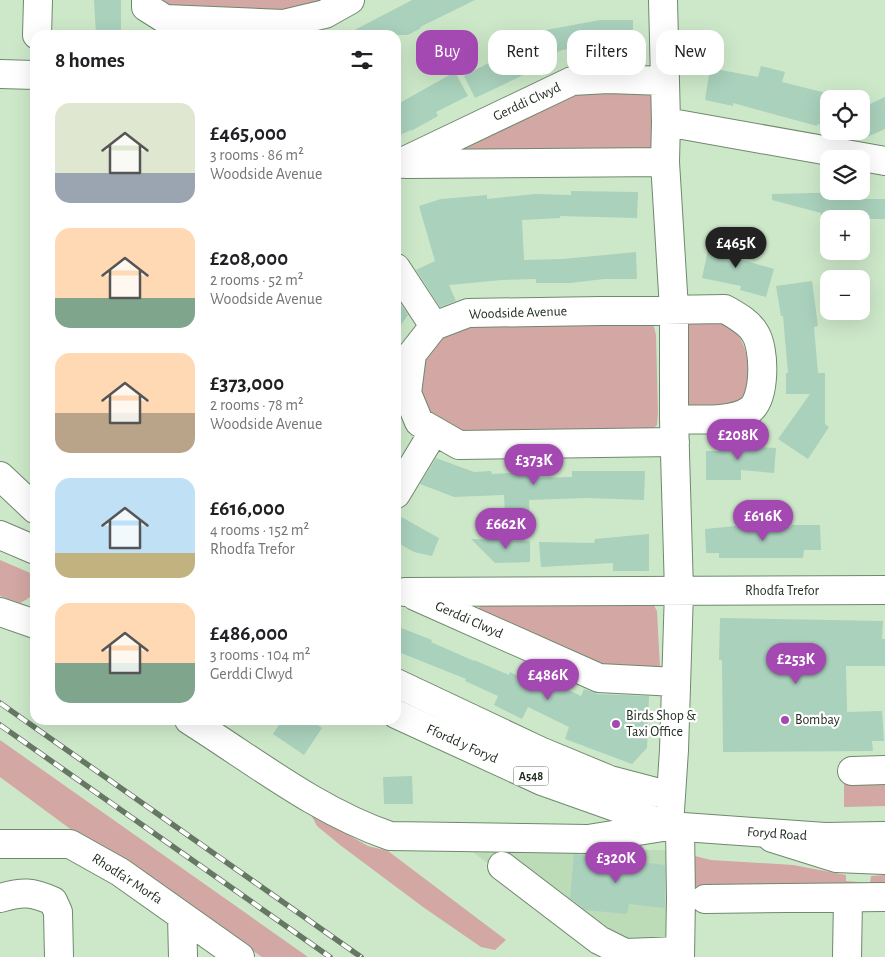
<!DOCTYPE html>
<html lang="en">
<head>
<meta charset="utf-8">
<style>
  :root { --surface:#fff; --page:#f2f2f2; --text:#202124; --muted:#757577; --accent:#a448b2 }
  body { margin:0; font-family:"Alegreya Sans",sans-serif; background:var(--page); color:var(--text); height:100vh; display:flex; flex-direction:column; font-size:19px; white-space:nowrap }
  * { box-sizing:border-box; margin:0 }
  p { font-size:16px; color:var(--muted) }
  .icon { flex:none; width:28px; height:28px; fill:none; stroke:currentColor; stroke-width:2; stroke-linecap:round; stroke-linejoin:round }
  .map { position:relative; flex:1; overflow:hidden }
  .sheet { position:absolute; left:30px; top:30px; width:371px; height:695px; display:flex; flex-direction:column; background:var(--surface); border-radius:15px; box-shadow:0 5px 20px #0002 }
  .sheet>* { flex:none }
  .guide { position:absolute; left:416px; top:30px; width:394px; height:45px; display:flex; gap:10px }
  .controls { position:absolute; left:820px; top:90px; display:grid; gap:10px }
  .controls a { display:grid; place-items:center; width:50px; height:50px; border-radius:10px; background:var(--surface); box-shadow:0 5px 20px #0002; font-size:25px }
  .price { position:absolute; translate:-50% -42px; padding:0 11px; border-radius:18px; background:var(--accent); color:#fff; font-size:16px; line-height:32px; filter:drop-shadow(0 1px 2px #0008) }
  .price::after { content:''; position:absolute; left:50%; top:30px; width:15px; height:11px; margin-left:-8px; background:inherit; clip-path:polygon(0 0,100% 0,50% 100%) }
  .price.current { background:#222; color:#fff }
  ul { padding:0; list-style:none }
  li { display:flex; align-items:center; gap:15px; height:125px; padding:0 25px }
  li span { display:grid; place-items:center; flex:none; width:140px; height:100px; border-radius:15px; color:#555 }
  li>.icon { margin-inline-start:auto }
  span .icon { width:60px; height:60px; fill:#fffc; stroke-width:1 }
  li b { font-size:21px }
  h2 { display:flex; justify-content:space-between; align-items:center; height:60px; padding:0 25px; font-size:21px }
  .pill { padding:0 18px; border-radius:15px; background:var(--surface); box-shadow:0 5px 20px #0002; font-size:18px; line-height:45px }
  .pill.current { background:var(--accent); color:#fff }
  .map>svg:first-child { display:block }
</style>
</head>
<body>
<div class="map">
<svg width="885" height="957" viewBox="0 0 885 957">
  <rect width="100%" height="100%" fill="#cde8c9"/>
  <path fill="#bcdcb8" d="M575,850H669L693,957H617L471,851Z"/>
  <path fill="#d2a7a4" d="M163,0H329L276,14L186,13L164,2Z
    M580,89H648L654,98L653,145L647,150L459,156V144Z
    M687,316C702,319 719,319 731,328C750,340 760,399 732,407C721,410 698,409 686,409Z
    M648,322L654,327L656,335L658,414L657,425L651,431L478,434L455,430L426,411L419,394L426,348L460,325Z
    M0,560L35,575C35,592 36,595 20,603L0,596Z
    M642,600L652,602L657,611L660,668L587,664L476,611L482,604L566,606Z
    M0,740L308,957H262L127,863L73,831L0,777Z
    M844,782H885V806L844,807Z
    M310,813L368,846L388,851L506,940L495,950L481,947L423,907L340,845L317,826Z
    M691,855L711,860L793,865L846,875V881L870,883L871,876L885,875V885L691,886Z"/>
  <path fill="#a9d1bc" d="M94,0H121V35H96Z
    M412,0H475L420,27L421,28L408,35H345Z
    M600,20H633V45H590L562,50L532,65L534,70L475,98L464,76L530,41L528,38L546,30Z
    M761,66L785,72L782,82L850,99H829V127L817,124V126L733,103V106L705,100L710,68L758,77Z
    M455,72L468,96L436,112L438,116L411,131V130L396,137V105Z
    M885,97V129L867,137L845,131H861V102L870,104Z
    M571,191L638,192L637,218L560,216V218L522,220L524,260L563,259L636,252L637,279H604L570,283H536V279L502,280L449,285L456,301L440,307L416,270L435,261L419,206L441,199L487,195V199L535,194L571,195Z
    M854,192V199H885V219H821V213L772,200V194Z
    M742,242L739,259L774,269L766,297L740,290L741,286L702,278L709,245Z
    M812,281L818,326L814,327L818,373H825V424L829,427L808,459L778,439L810,394H786V373H788L783,316H781L776,286Z
    M396,297L408,315L396,332Z
    M719,443L741,444V446L776,448L774,473L741,470V480H706V451H719Z
    M436,458L474,472L491,471L492,474L531,472V478L572,477V471H645L644,500L586,498L529,500L530,524L505,515L504,495L454,497L420,484Z
    M396,514L439,538L432,556L414,552L396,542Z
    M791,525H820L821,550H804L803,558H719V553H706L705,529L736,526V527H791Z
    M649,534V571H613V563L541,567L539,542L594,543L595,539Z
    M471,539L530,541V562L495,563Z
    M720,618L883,621L882,639H885V666H846L847,712L882,711L884,741H872L873,751L723,752L722,660H719Z
    M396,626L432,640L431,642L474,661V660L509,675L510,672L546,689L549,681L581,696L584,689L598,694L649,696L647,748L632,764L565,739L569,727L528,707L522,719L494,705L498,696L465,681L466,679L396,651Z
    M282,720H311L322,728L304,755L273,734Z
    M412,776L413,804H384L383,777Z
    M574,854L665,865V908L629,904L627,914L585,910L570,898Z"/>
  <g fill="none" stroke-linecap="round" stroke-linejoin="round">
    <g stroke="#6f896d" stroke-width="30">
      <path id="minor" d="M146,0V7L165,19L283,24L325,14L350,0
        M37,35L38,0
        M0,74L35,75
        M666,122L885,161
        M406,164L665,162
        M396,165L572,81L608,79L665,81
        M396,268L434,326
        M674,419C696,419 732,423 750,410C766,398 765,348 755,333C749,322 735,315 725,309L468,313L434,326L412,354L407,393L419,422L459,445L675,442
        M0,476L35,509
        M396,494L434,431
        M405,592L885,590
        M415,596L599,678L676,682
        M0,612L35,624
        M396,683L540,751L610,780L671,796
        M189,720C254,761 317,811 390,836L588,839L669,826L674,750L679,591L674,419V309L665,162L666,122L663,0
        M852,771L885,770
        M772,838L836,858L885,860
        M0,844H70L120,872L240,957
        M502,866L599,940L625,953L680,951
        M0,898C23,891 32,892 53,901L58,912L59,957
        M705,899L885,897
        M182,916L183,957
        M680,957L681,898L680,827
        M847,957L848,898"/>
    </g>
    <g stroke="#6f896d" stroke-width="30">
      <path id="major" d="M0,535L35,550
        M396,714L542,781L669,826L825,837L885,836"/>
    </g>
    <use href="#minor" stroke="#fff" stroke-width="28"/>
    <use href="#major" stroke="#fff" stroke-width="28"/>
    <g stroke="#667764" stroke-width="5.5">
      <path id="rail" d="M0,703L361,957
        M0,725L330,957"/>
    </g>
    <use href="#rail" stroke="#fff" stroke-width="4" stroke-dasharray="11" stroke-linecap="butt"/>
  </g>
  <g fill="#a448b2" stroke="#fff" stroke-width="2">
    <circle cx="785" cy="720" r="5"/>
    <circle cx="616" cy="724" r="5"/>
  </g>
  <g text-anchor="middle" dominant-baseline="central" stroke-width="4.5" stroke-linejoin="round" paint-order="stroke">
    <rect fill="#fff" stroke="#656c64" stroke-width="1" x="513.5" y="766.5" width="35" height="19" rx="4"/>
    <g font-size="12" font-weight="bold" fill="#232d22">
      <text x="531" y="776">A548</text>
    </g>
    <g font-size="14" fill="#232d22" stroke="#fff">
      <text transform="translate(527 102) rotate(-25)">Gerddi Clwyd</text>
      <text transform="translate(518 313) rotate(-2)">Woodside Avenue</text>
      <text x="782" y="591">Rhodfa Trefor</text>
      <text transform="translate(469 620) rotate(24)">Gerddi Clwyd</text>
      <text transform="translate(462 744) rotate(24)">Ffordd y Foryd</text>
      <text transform="translate(777 834) rotate(4)">Foryd Road</text>
      <text transform="translate(127 879) rotate(33)">Rhodfa'r Morfa</text>
    </g>
    <g font-size="14" fill="#232d22" stroke="#fff" text-anchor="start">
      <text x="626" y="716">Birds Shop &amp;<tspan x="626" dy="16">Taxi Office</tspan></text>
      <text x="795" y="720">Bombay</text>
    </g>
  </g>
</svg>
<div class="controls">
<a><svg class="icon" aria-label="locate" viewBox="0 0 24 24"><circle cx="12" cy="12" r="6"/><path d="M12 2v4M12 18v4M2 12h4M18 12h4"/></svg></a>
<a><svg class="icon" aria-label="layers" viewBox="0 0 24 24"><path d="M12 4l9 5-9 5-9-5zM3 14l9 5 9-5"/></svg></a>
<a>+</a>
<a>−</a>
</div>
<b class="price current" style="left:736px;top:269px">£465K</b>
<b class="price" style="left:738px;top:461px">£208K</b>
<b class="price" style="left:534px;top:486px">£373K</b>
<b class="price" style="left:763px;top:542px">£616K</b>
<b class="price" style="left:506px;top:550px">£662K</b>
<b class="price" style="left:796px;top:685px">£253K</b>
<b class="price" style="left:548px;top:701px">£486K</b>
<b class="price" style="left:616px;top:884px">£320K</b>
<div class="guide">
<a class="pill current">Buy</a>
<a class="pill">Rent</a>
<a class="pill">Filters</a>
<a class="pill">New</a>
</div>
<section class="sheet">
<h2>8 homes<svg class="icon" aria-label="filters" viewBox="0 0 24 24"><path d="M4 7h16M4 17h16"/><circle cx="9" cy="7" r="2"/><circle cx="15" cy="17" r="2"/></svg></h2>
<ul>
<li><span style="background:linear-gradient(#dfe7d0 70%,#9aa5b1 0)"><svg class="icon" aria-label="home" viewBox="0 0 24 24"><path d="M3 11l9-7 9 7M6 9v11h12V9"/></svg></span><div><b>£465,000</b><p>3 rooms · 86 m²</p><p>Woodside Avenue</p></div></li>
<li><span style="background:linear-gradient(#ffd9b3 70%,#7fa58c 0)"><svg class="icon" aria-label="home" viewBox="0 0 24 24"><path d="M3 11l9-7 9 7M6 9v11h12V9"/></svg></span><div><b>£208,000</b><p>2 rooms · 52 m²</p><p>Woodside Avenue</p></div></li>
<li><span style="background:linear-gradient(#ffd9b3 60%,#b9a48a 0)"><svg class="icon" aria-label="home" viewBox="0 0 24 24"><path d="M3 11l9-7 9 7M6 9v11h12V9"/></svg></span><div><b>£373,000</b><p>2 rooms · 78 m²</p><p>Woodside Avenue</p></div></li>
<li><span style="background:linear-gradient(#bfe0f5 75%,#c2b280 0)"><svg class="icon" aria-label="home" viewBox="0 0 24 24"><path d="M3 11l9-7 9 7M6 9v11h12V9"/></svg></span><div><b>£616,000</b><p>4 rooms · 152 m²</p><p>Rhodfa Trefor</p></div></li>
<li><span style="background:linear-gradient(#ffd9b3 60%,#7fa58c 0)"><svg class="icon" aria-label="home" viewBox="0 0 24 24"><path d="M3 11l9-7 9 7M6 9v11h12V9"/></svg></span><div><b>£486,000</b><p>3 rooms · 104 m²</p><p>Gerddi Clwyd</p></div></li>
</ul>
</section>
</div>
</body>
</html>
